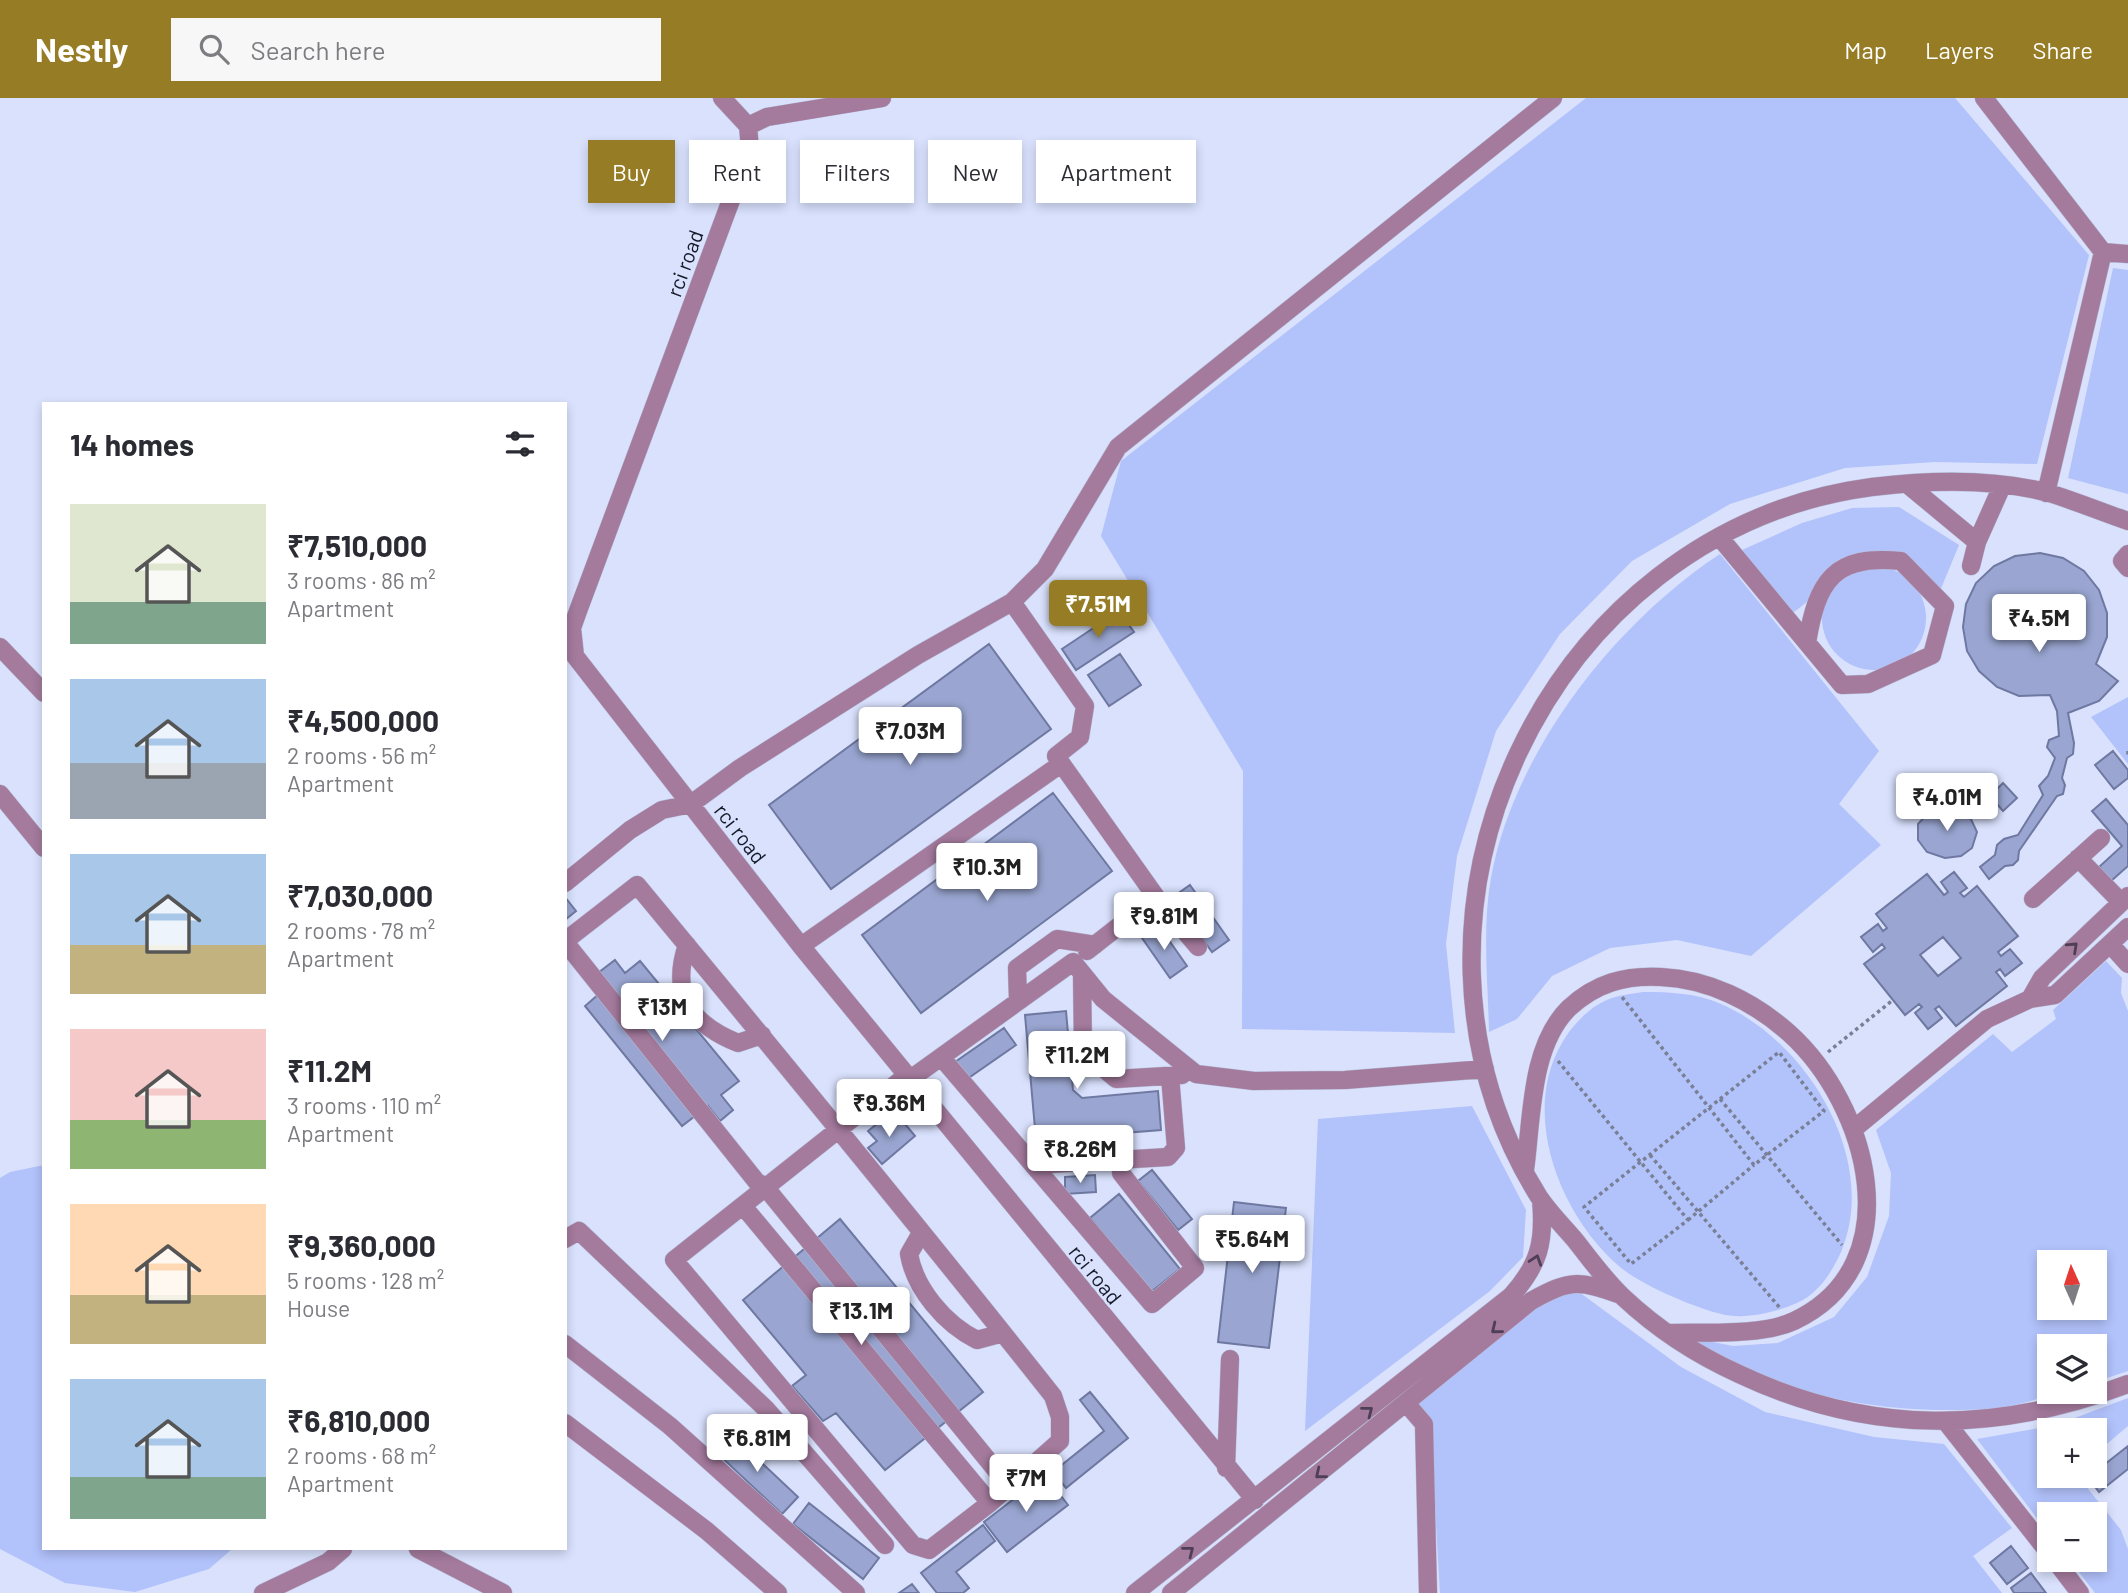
<!DOCTYPE html>
<html lang="en">
<head>
<meta charset="utf-8">
<style>
  :root { --surface:#fff; --page:#f7f7f7; --text:#2b2b33; --muted:#7c7c81; --accent:#967d25 }
  body { margin:0; font-family:Barlow,sans-serif; background:var(--page); color:var(--text); height:100vh; display:flex; flex-direction:column; font-size:26px; white-space:nowrap }
  * { box-sizing:border-box; margin:0 }
  p { font-size:23px; color:var(--muted) }
  .icon { flex:none; width:38px; height:38px; fill:none; stroke:currentColor; stroke-width:2; stroke-linecap:round; stroke-linejoin:round }
  .map { position:relative; flex:1; overflow:hidden }
  .panel { position:absolute; left:42px; top:304px; width:525px; height:1148px; display:flex; flex-direction:column; background:var(--surface); border-radius:0px; box-shadow:0 4px 10px #0003 }
  .panel>* { flex:none }
  .banner { position:absolute; left:588px; top:42px; width:665px; height:63px; display:flex; gap:14px }
  .needle { width:46px; rotate:357deg }
  .tools { position:absolute; left:2037px; top:1152px; display:grid; gap:14px }
  .tools a { display:grid; place-items:center; width:70px; height:70px; border-radius:0px; background:var(--surface); box-shadow:0 4px 10px #0003; font-size:35px }
  .price { position:absolute; translate:-50% -60px; padding:0 16px; border-radius:7px; background:#fff; color:#222; font-size:23px; line-height:46px; filter:drop-shadow(0 2px 4px #0008) }
  .price::after { content:''; position:absolute; left:50%; top:42px; width:21px; height:16px; margin-left:-10px; background:inherit; clip-path:polygon(0 0,100% 0,50% 100%) }
  .price.active { background:var(--accent); color:#fff }
  ul { padding:0; list-style:none }
  li { display:flex; align-items:center; gap:21px; height:175px; padding:0 28px }
  li span { display:grid; place-items:center; flex:none; width:196px; height:140px; border-radius:0px; color:#555 }
  li>.icon { margin-inline-start:auto }
  span .icon { width:84px; height:84px; fill:#fffc; stroke-width:1 }
  li b { font-size:30px }
  h2 { display:flex; justify-content:space-between; align-items:center; height:84px; padding:0 28px; font-size:30px }
  .chip { padding:0 24px; border-radius:0px; background:var(--surface); box-shadow:0 4px 10px #0003; font-size:24px; line-height:63px }
  .chip.active { background:var(--accent); color:#fff }
  header { display:flex; align-items:center; gap:42px; box-sizing:border-box; height:98px; padding:0 35px; background:var(--accent); color:#fff }
  header strong { font-size:33px }
  nav { display:flex; gap:38px; margin-inline-start:auto; font-size:24px }
  .search { width:490px; height:63px; background:var(--page); display:flex; align-items:center; gap:18px; box-sizing:border-box; padding:0 24px; border-radius:0px; color:var(--muted); font-size:26px }
  .map>svg:first-child { display:block }
</style>
</head>
<body>
<header>
<strong>Nestly</strong>
<div class="search"><svg class="icon" aria-label="search" viewBox="0 0 24 24"><circle cx="10" cy="10" r="6"/><path d="M15 15l6 6"/></svg>Search here</div>
<nav><a>Map</a><a>Layers</a><a>Share</a></nav>
</header>
<div class="map">
<svg width="2128" height="1495" viewBox="0 0 2128 1495">
  <rect width="100%" height="100%" fill="#d9e1fd"/>
  <path fill="#b2c2fb" fill-rule="evenodd" d="M1586,0H1955L2089,157L2037,366L1935,364L1845,370L1730,406L1632,463L1560,536L1496,633L1457,758L1446,846L1455,935L1242,931L1243,673L1101,438L1121,363Z
    M2113,170L2128,172V396L2068,380Z
    M1899,409L1959,447L1940,493C1914,468 1884,439 1845,461C1828,471 1817,501 1792,515L1742,452L1802,425L1852,410Z
    M1720,456L1879,653L1839,706L1881,747L1751,858L1677,842L1610,850L1552,878L1517,921L1489,934C1488,884 1482,830 1491,780C1514,653 1615,525 1720,456Z
    M1822 520a52 52 0 1 1 104 0a52 52 0 1 1-104 0Z
    M2128,599V666L2091,619Z
    M2106,863L2122,880L2121,895L2128,913V1273L2095,1284V1248H2049V1293H2064C2040,1300 2012,1310 1986,1311C1892,1317 1768,1299 1692,1240L1733,1248L1778,1245L1834,1219L1867,1179L1889,1118L1891,1075L1876,1032L1993,936L2012,954L2056,921L2053,912ZM2049,1164H2095V1209H2049Z
    M1643,894C1670,894 1696,895 1721,906C1807,943 1880,1062 1841,1154C1832,1174 1818,1196 1797,1205C1776,1214 1749,1221 1725,1217C1695,1210 1643,1188 1620,1169C1560,1118 1520,1016 1562,945C1571,929 1589,909 1607,902C1618,897 1631,896 1643,894Z
    M1472,1008L1526,1112L1523,1159L1490,1193L1305,1333L1318,1021Z
    M44,1067V1451H232L209,1471L135,1494L65,1485L0,1451V1080L10,1074Z
    M1575,1191L1681,1269L1765,1314L1874,1339L1944,1346L2012,1430L1973,1458L2002,1495H1440L1430,1323L1415,1305L1544,1201Z
    M2128,1300V1328L2095,1356V1332H2049V1377H2077L2121,1432L2128,1451V1495H2095L2069,1461H2095V1416H2049V1436L1977,1341L2056,1327Z"/>
  <path fill="#9aa6d1" stroke="#6e78a1" stroke-width="2" fill-rule="evenodd" d="M2040,455L2063,460L2084,473L2099,492L2107,515V539L2096,566L2118,583L2099,603L2068,615L2074,645L2073,656L2067,660L2062,680L2065,687L2063,696L2057,698L2019,753L2018,762L2013,767L2005,768L1989,781L1980,769L1995,757L1997,747L2004,741L2018,737L2043,697L2039,688L2048,678L2055,660L2047,649L2049,642L2059,638L2057,613L2050,597L2019,598L1997,589L1979,573L1967,553L1963,529L1966,506L1976,485L1994,468L2015,458Z
    M1119,513L1134,534L1076,572L1062,551Z
    M989,546L1051,631L831,791L769,707Z
    M1120,556L1141,587L1109,608L1088,577Z
    M2113,653L2128,672V680L2114,691L2095,667Z
    M2003,685L2017,700L2003,713L1990,698Z
    M1053,695L1112,773L921,915L862,837Z
    M2106,701L2128,727V768L2111,783L2099,769L2122,748L2092,713Z
    M1950,709L1970,719L1977,734L1972,750L1961,758L1945,760L1927,754L1918,742V726L1930,713Z
    M1954,774L1967,790L1960,795L1964,799L1977,788L2018,838L1998,854L2001,858L2010,851L2022,865L2005,878L2000,871L1996,874L2007,888L1956,928L1939,908L1935,911L1942,920L1928,931L1915,915L1922,909L1919,906L1905,917L1864,866L1885,850L1882,846L1873,854L1861,839L1878,826L1883,833L1887,830L1876,816L1927,776L1944,797L1948,794L1941,784ZM1943,839L1961,860L1938,878L1920,857Z
    M1190,787L1229,842L1212,854L1173,799Z
    M565,799L576,813L565,822Z
    M1159,828L1187,868L1170,880L1142,840Z
    M615,862L625,875L640,863L739,983L721,997L733,1012L720,1023L708,1008L682,1028L585,908L608,888L598,875Z
    M1066,913L1073,992L1082,1000L1158,993L1161,1032L1036,1042L1025,917Z
    M1004,930L1016,947L967,981L955,964Z
    M900,1020L915,1038L882,1066L868,1050L877,1043L868,1033L883,1021L890,1029Z
    M1152,1072L1192,1121L1178,1132L1138,1083Z
    M1095,1077L1096,1094L1065,1096V1079Z
    M1119,1096L1180,1171L1151,1194L1090,1120Z
    M1234,1104L1286,1110L1269,1250L1218,1244Z
    M840,1121L983,1294L885,1372L836,1315L823,1323L792,1288L806,1277L743,1202Z
    M1090,1294L1128,1340L1066,1390L1053,1374L1104,1333L1080,1302Z
    M732,1337L798,1399L782,1416L716,1354Z
    M2128,1348V1371L2099,1394L2088,1379L2095,1377V1374Z
    M1045,1377L1068,1407L1007,1454L984,1424Z
    M809,1405L879,1460L863,1481L793,1426Z
    M983,1427L995,1443L956,1474L969,1490L963,1495H937L921,1475Z
    M2011,1448L2028,1470L2007,1486L1990,1465Z
    M2031,1475L2046,1495H2014L2011,1490Z
    M912,1486L919,1495H899Z"/>
  <g fill="none" stroke-linecap="round" stroke-linejoin="round">
    <g stroke="#b6bdd6" stroke-width="19">
      <path id="minor" d="M722,0L748,28L750,51L578,513L572,530L575,558L801,848L1255,1402
        M1984,0L2103,154L2128,156
        M748,28L767,19L882,0
        M1907,386L1977,444
        M2046,395L2103,154
        M2128,423C2102,414 2075,403 2049,395C1993,380 1929,382 1872,389C1546,432 1365,820 1539,1099C1549,1114 1563,1128 1575,1142C1590,1161 1605,1182 1623,1199C1656,1230 1697,1257 1739,1276C1868,1337 1996,1336 2128,1286
        M1721,441L1842,587L1868,586L1932,557L1945,508L1901,463C1834,456 1817,483 1807,545
        M2128,456L2122,463L2128,470
        M1971,468L1977,444L2002,388
        M1012,504L1085,608L1080,639L1056,658L1156,799L1198,849
        M0,549L44,595
        M0,696L44,750
        M2078,760L2121,804
        M565,785L630,732L662,712L691,706L740,670L918,557L1012,504L1045,471L1118,349L1553,0
        M2033,801L2101,740
        M565,843L637,787C777,956 917,1126 1053,1298L1060,1319V1343L990,1405L929,1452L913,1447L674,1162L906,978
        M565,844L756,1083L766,1090L1009,1388
        M2110,846L2128,866
        M687,847C670,897 691,926 738,945L762,937
        M801,848L1061,666
        M1087,853L1156,799
        M1082,875L1083,953L1116,981L1182,977
        M2030,901L2042,880L2128,798
        M1018,903L1017,870L1057,841L1095,847
        M909,982L941,959
        M1855,1030L1987,921L2030,901L2055,897L2128,829
        M1122,1062L1121,1075L1195,1170L1152,1206L941,959L1073,864L1103,901L1196,976L1254,983L1345,982L1485,971
        M1033,1067L1168,1059L1176,1050L1170,978
        M1525,1072C1532,1021 1530,948 1569,910C1596,885 1625,877 1661,879C1708,881 1753,903 1789,935C1868,1006 1913,1167 1794,1223C1762,1238 1704,1234 1668,1235
        M743,1108L990,1405
        M921,1135L909,1156C915,1191 945,1226 977,1242L1003,1235
        M565,1141L579,1133L766,1311L885,1447
        M565,1246L670,1328L856,1495
        M1406,1305L1424,1326L1428,1495
        M1946,1324L2049,1455
        M565,1325L707,1433L778,1495
        M1226,1370L1230,1261
        M418,1451L503,1495
        M2054,1461L2080,1495
        M263,1495L328,1464L343,1451
        M1135,1495L1511,1198C1539,1167 1545,1144 1541,1102
        M1171,1495L1531,1203C1571,1181 1578,1182 1621,1197"/>
    </g>
    <path stroke="#797f94" stroke-width="3.5" stroke-dasharray="3.5 3.5" stroke-linecap="butt" d="M2128,653V659
      M1828,954L1893,902
      M1558,963L1688,1122L1631,1166L1584,1109C1649,1057 1714,1006 1779,954L1824,1013L1754,1067L1622,899
      M1720,1001L1842,1147
      M1650,1057L1780,1210
      M1688,1122L1754,1067"/>
    <use href="#minor" stroke="#a47a9d" stroke-width="18"/>
  </g>
  <defs><path id="oneway-chevron" d="M-2-3.5L2.5 0L-2 3.5" fill="none" stroke-width="1.6" stroke-linecap="round" stroke-linejoin="round" transform="scale(1.75)"/></defs>
  <g stroke="#4e3f56">
    <use href="#oneway-chevron" transform="translate(2073 849) rotate(-43)"/>
    <use href="#oneway-chevron" transform="translate(1536 1162) rotate(-72)"/>
    <use href="#oneway-chevron" transform="translate(1496 1231) rotate(141)"/>
    <use href="#oneway-chevron" transform="translate(1368 1313) rotate(-38)"/>
    <use href="#oneway-chevron" transform="translate(1320 1376) rotate(141)"/>
    <use href="#oneway-chevron" transform="translate(1189 1453) rotate(-38)"/>
  </g>
  <g text-anchor="middle" dominant-baseline="central" stroke-width="5" stroke-linejoin="round" paint-order="stroke">
    <g font-size="21" fill="#141827" stroke="#d9e1fd">
      <text transform="translate(684 165) rotate(-70)">rci road</text>
      <text transform="translate(741 735) rotate(52)">rci road</text>
      <text transform="translate(1096 1176) rotate(51)">rci road</text>
    </g>
  </g>
</svg>
<div class="tools">
<a><svg class="needle" viewBox="-14 -14 28 28"><path d="M0-13l5 13h-10z" fill="#e53935"/><path d="M0 13l5-13h-10z" fill="#7c7c81"/></svg></a>
<a><svg class="icon" aria-label="layers" viewBox="0 0 24 24"><path d="M12 4l9 5-9 5-9-5zM3 14l9 5 9-5"/></svg></a>
<a>+</a>
<a>−</a>
</div>
<b class="price active" style="left:1098px;top:542px">₹7.51M</b>
<b class="price" style="left:2039px;top:556px">₹4.5M</b>
<b class="price" style="left:910px;top:669px">₹7.03M</b>
<b class="price" style="left:1947px;top:735px">₹4.01M</b>
<b class="price" style="left:987px;top:805px">₹10.3M</b>
<b class="price" style="left:1164px;top:854px">₹9.81M</b>
<b class="price" style="left:662px;top:945px">₹13M</b>
<b class="price" style="left:1077px;top:993px">₹11.2M</b>
<b class="price" style="left:889px;top:1041px">₹9.36M</b>
<b class="price" style="left:1080px;top:1087px">₹8.26M</b>
<b class="price" style="left:1252px;top:1177px">₹5.64M</b>
<b class="price" style="left:861px;top:1249px">₹13.1M</b>
<b class="price" style="left:757px;top:1376px">₹6.81M</b>
<b class="price" style="left:1026px;top:1416px">₹7M</b>
<div class="banner">
<a class="chip active">Buy</a>
<a class="chip">Rent</a>
<a class="chip">Filters</a>
<a class="chip">New</a>
<a class="chip">Apartment</a>
</div>
<section class="panel">
<h2>14 homes<svg class="icon" aria-label="filters" viewBox="0 0 24 24"><path d="M4 7h16M4 17h16"/><circle cx="9" cy="7" r="2"/><circle cx="15" cy="17" r="2"/></svg></h2>
<ul>
<li><span style="background:linear-gradient(#dfe7d0 70%,#7fa58c 0)"><svg class="icon" aria-label="home" viewBox="0 0 24 24"><path d="M3 11l9-7 9 7M6 9v11h12V9"/></svg></span><div><b>₹7,510,000</b><p>3 rooms · 86 m²</p><p>Apartment</p></div></li>
<li><span style="background:linear-gradient(#a9c7e8 60%,#9aa5b1 0)"><svg class="icon" aria-label="home" viewBox="0 0 24 24"><path d="M3 11l9-7 9 7M6 9v11h12V9"/></svg></span><div><b>₹4,500,000</b><p>2 rooms · 56 m²</p><p>Apartment</p></div></li>
<li><span style="background:linear-gradient(#a9c7e8 65%,#c2b280 0)"><svg class="icon" aria-label="home" viewBox="0 0 24 24"><path d="M3 11l9-7 9 7M6 9v11h12V9"/></svg></span><div><b>₹7,030,000</b><p>2 rooms · 78 m²</p><p>Apartment</p></div></li>
<li><span style="background:linear-gradient(#f6c9c9 65%,#8fb573 0)"><svg class="icon" aria-label="home" viewBox="0 0 24 24"><path d="M3 11l9-7 9 7M6 9v11h12V9"/></svg></span><div><b>₹11.2M</b><p>3 rooms · 110 m²</p><p>Apartment</p></div></li>
<li><span style="background:linear-gradient(#ffd9b3 65%,#c2b280 0)"><svg class="icon" aria-label="home" viewBox="0 0 24 24"><path d="M3 11l9-7 9 7M6 9v11h12V9"/></svg></span><div><b>₹9,360,000</b><p>5 rooms · 128 m²</p><p>House</p></div></li>
<li><span style="background:linear-gradient(#a9c7e8 70%,#7fa58c 0)"><svg class="icon" aria-label="home" viewBox="0 0 24 24"><path d="M3 11l9-7 9 7M6 9v11h12V9"/></svg></span><div><b>₹6,810,000</b><p>2 rooms · 68 m²</p><p>Apartment</p></div></li>
</ul>
</section>
</div>
</body>
</html>
